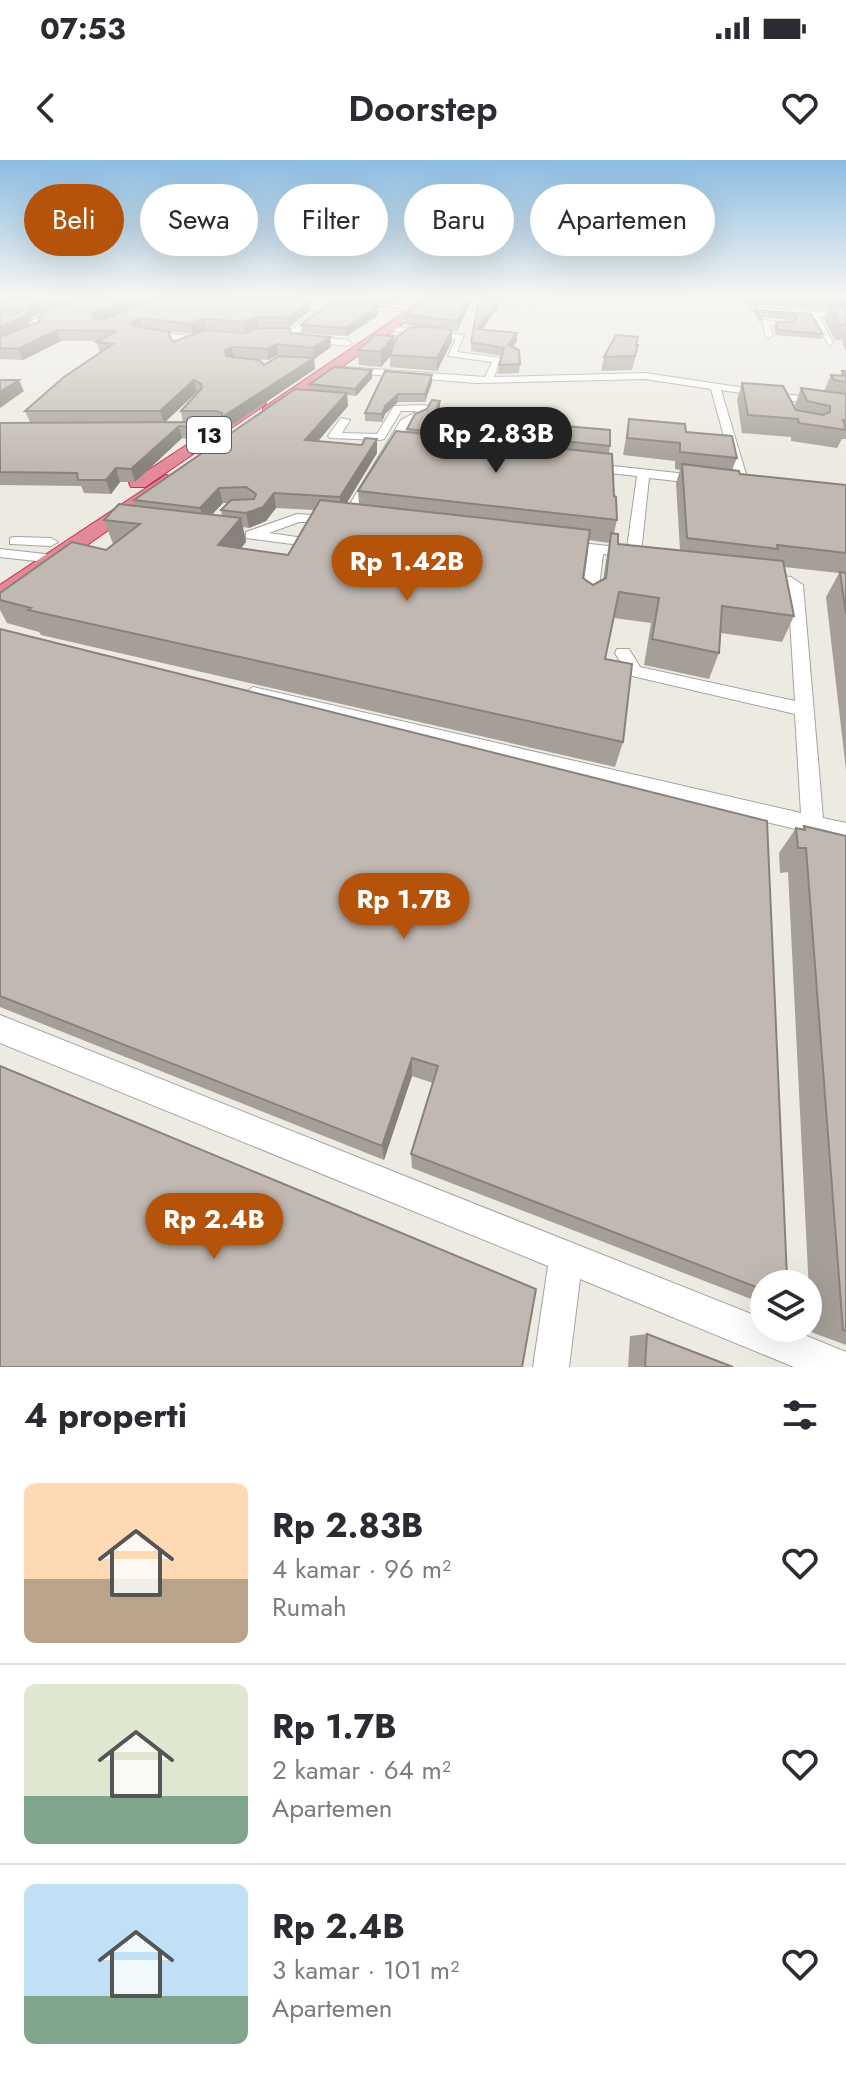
<!DOCTYPE html>
<html lang="id">
<head>
<meta charset="utf-8">
<style>
  :root { --surface:#fff; --page:#f7f7f7; --text:#2b2b33; --muted:#7c7c81; --line:#e1e1e2; --accent:#b45309 }
  body { margin:0; font-family:Jost,sans-serif; background:var(--page); color:var(--text); height:100vh; display:flex; flex-direction:column; font-size:30px; white-space:nowrap }
  * { box-sizing:border-box; margin:0 }
  p { font-size:26px; color:var(--muted) }
  .icon { flex:none; width:44px; height:44px; fill:none; stroke:currentColor; stroke-width:2; stroke-linecap:round; stroke-linejoin:round }
  .map { position:relative; height:1207px; overflow:hidden }
  .sheet { display:flex; flex-direction:column; background:var(--surface); flex:1 }
  .sheet>* { flex:none }
  .top-card { position:absolute; left:24px; top:24px; width:798px; height:72px; display:flex; gap:16px }
  .controls { position:absolute; left:750px; top:1110px; display:grid; gap:16px }
  .controls a { display:grid; place-items:center; width:72px; height:72px; border-radius:50%; background:var(--surface); box-shadow:0 8px 32px #0002; font-size:40px }
  .price { position:absolute; translate:-50% -68px; padding:0 18px; border-radius:28px; background:var(--accent); color:#fff; font-size:26px; line-height:52px; filter:drop-shadow(0 2px 4px #0008) }
  .price::after { content:''; position:absolute; left:50%; top:48px; width:24px; height:18px; margin-left:-12px; background:inherit; clip-path:polygon(0 0,100% 0,50% 100%) }
  .price.on { background:#222; color:#fff }
  ul { padding:0; list-style:none }
  li { display:flex; align-items:center; gap:24px; height:200px; padding:0 24px }
  li+li { border-top:2px solid var(--line) }
  li span { display:grid; place-items:center; flex:none; width:224px; height:160px; border-radius:12px; color:#555 }
  li>.icon { margin-inline-start:auto }
  span .icon { width:96px; height:96px; fill:#fffc; stroke-width:1 }
  li b { font-size:34px }
  h2 { display:flex; justify-content:space-between; align-items:center; height:96px; padding:0 24px; font-size:34px }
  .pill { padding:0 28px; border-radius:36px; background:var(--surface); box-shadow:0 8px 32px #0002; font-size:28px; line-height:72px }
  .pill.on { background:var(--accent); color:#fff }
  .status { display:flex; justify-content:space-between; align-items:center; height:56px; padding:0 40px; background:var(--surface); direction:ltr }
  .status svg { height:22px; fill:currentColor }
  header { display:flex; justify-content:space-between; align-items:center; height:104px; padding:0 24px; background:var(--surface); font-size:36px; font-weight:600 }
  .map>svg:first-child { display:block }
</style>
</head>
<body>
<div class="status"><b>07:53</b><svg viewBox="0 0 49 12"><path d="M0 12V9h3v3zM5 12V6h3v6zM10 12V3h3v9zM15 12V0h3v12zM26 1h20v11H26zM47 4h2v5h-2z"/></svg></div>
<header><svg class="icon" aria-label="back" viewBox="0 0 24 24"><path d="M15 5l-7 7 7 7"/></svg>Doorstep<svg class="icon" aria-label="heart" viewBox="0 0 24 24"><path d="M12 20l-8-8c-3-5 5-10 8-4 3-6 11-1 8 4z"/></svg></header>
<div class="map">
<svg width="846" height="1207" viewBox="0 0 846 1207">
  <rect width="100%" height="100%" fill="#edeae2"/>
  <path fill="#e8eccd" d="M515,155L564,159L557,171L506,167Z"/>
  <g fill="none" stroke-linecap="round" stroke-linejoin="round">
    <g stroke="#a3a3a3" stroke-width="2">
      <path id="minor" d="M105,136H119L69,150L40,163L42,170L0,189V183L34,167L32,160L63,146Z
        M149,136L190,139L186,141Z
        M452,136H476L531,145L527,147Z
        M286,143L398,149L402,151L323,149L324,153L294,176L262,175L265,171H289L319,149L283,147Z
        M753,147L846,154V158L819,156L833,183L829,186L811,156L750,151Z
        M762,160L792,163L770,165L773,175L769,178L765,175Z
        M390,166L464,175L457,192L501,198L494,217L645,213L846,243V249L721,230L748,321L766,326C760,332 743,330 737,324L711,229L645,219L476,223L342,212L345,207L485,217L492,202L448,196L456,179L387,170Z
        M146,172L193,176L197,179L193,182L143,176Z
        M304,176L348,180L352,183L348,186L301,181Z
        M425,245L430,248L427,255L409,264L352,362H299L269,373L297,377V383L292,384L246,378V372L297,354L342,357L401,260L418,251H401L384,279L380,280L330,278L328,276L341,258L350,260L342,273L377,274L394,246Z
        M170,264L218,266L223,269L218,272L166,269L165,267Z
        M585,303L705,316L711,320L705,324L649,318L641,393L643,398L655,404L648,408L632,404L628,397L603,394L597,443L589,448L581,443L588,392L562,389L555,385L562,381L627,388L637,316L581,310L579,307Z
        M15,377L51,378L58,382L51,386L10,384V378Z
        M0,389L54,395L61,399L54,403L0,397Z
        M763,414L791,417L803,425L823,658L846,663V681L253,539L244,533L253,527L801,653L795,554L628,515L615,493L617,489H629L640,507L795,541L788,427L758,421L756,418Z
        M0,855L764,1159V1168H787L846,1192V1207H794L580,1119L569,1207H533L548,1106L0,883Z"/>
    </g>
    <g stroke="#d02a5b" stroke-width="2">
      <path id="highway" d="M429,136H442L275,254H263V248Z
        M258,238L266,243L263,246L145,327H131L129,323Z
        M166,315L173,317L175,321L173,325L8,440L0,442V425Z"/>
    </g>
    <use href="#minor" fill="#fff" fill-rule="evenodd"/>
    <use href="#highway" fill="#e28b97" fill-rule="evenodd"/>
  </g>
  <path fill="#a69f98" fill-rule="evenodd" d="M0,136H41L34,141L90,136L62,143L31,157L30,165L154,139L242,136H404L389,147L310,141L311,150L288,168L258,167L246,172L206,169L193,174L165,171L170,172L173,182L245,173H291L330,177L331,187L314,199L315,209L225,270L224,265L219,263H196L199,274L192,280L182,278L135,322H120L111,334L84,333L81,326L0,325V263L30,262L25,251L100,193L96,182L97,181H61L23,200L0,199ZM278,195L295,197L264,205L256,199L268,200ZM197,232H198L181,251L183,262H165Z
    M744,136H846V190H845L842,180H835L824,159L828,150L753,144L749,147L743,138Z
    M500,138L499,146L482,170L517,173V181L512,187L520,204L519,213L498,214L499,205L502,196L471,191V182Z
    M471,142L457,171L452,170V181L437,211L390,207V196L381,207L359,205L358,190L394,176L395,183L421,167L406,165V155Z
    M377,147L378,155L347,176L302,173L301,165Z
    M755,150L811,154L823,174L821,179L776,175L774,168L776,163L793,161L792,160L762,157L760,163L754,154Z
    M637,185L635,199L632,210L601,211L604,197Z
    M372,210V218L356,236L347,235L348,246L318,281L362,285L377,279V293L347,343L359,344L358,331L407,272V269L440,252L430,274L461,278V274L490,264L489,275L486,280L524,284L527,255L542,264L610,286L609,293L617,360L614,373L618,384L680,390L676,323L680,310L675,309V301L623,295L629,259L686,272L737,298L732,310L740,314L846,325V610L826,437L839,413L784,407L794,456L782,482L721,473L719,493L709,519L644,505L651,463L614,458L605,499L623,582L615,607L41,475L39,472L7,463L0,450V433L106,390L114,384H113L104,360L136,346L134,340L311,230L310,224ZM223,343H228L221,350L222,356L212,354ZM276,348L314,350L288,395L241,388L246,382L243,367L249,368L266,361ZM589,380L609,383L603,420L593,425L583,418Z
    M385,211L432,222L425,242H398L385,254L382,262L365,261V253Z
    M842,211H846V279H842L837,288L791,281V277L742,273L737,240L742,223L797,250L795,245L801,228L824,231L831,215L840,216Z
    M0,469L764,1124V1144L412,1008L411,994L433,923L412,916L384,1000L0,847Z
    M804,666L846,676V1185L811,1172L788,712L780,713L779,693L796,668L802,669Z
    M647,1174L733,1207H628L630,1176Z"/>
  <path fill="#87827c" d="M24,136H41L29,143L52,136H90L62,143L31,157L30,165L0,180V167L27,155Z
    M137,136H153L154,140L95,164L92,154Z
    M390,136H404L389,147V137Z
    M470,136H471V142L457,171L458,161Z
    M752,136H756L753,144L749,147Z
    M500,138L499,146L476,178L477,169Z
    M310,141L311,150L288,168L287,158Z
    M377,147L378,155L347,176L346,168Z
    M256,157L258,167L246,172L244,162Z
    M140,158L142,168L135,172L132,162Z
    M204,159L206,169L193,174L190,164Z
    M57,170L61,181L23,200L18,189Z
    M452,170V181L437,211V198Z
    M517,173V181L507,194L508,185Z
    M394,176L395,191L381,207V192Z
    M330,177L331,187L314,199L315,209L225,270L222,257L314,198L313,188Z
    M277,184L278,195L268,200L267,189Z
    M232,187L234,198L227,201L225,190Z
    M372,210V218L356,236L355,229Z
    M432,215V222L425,242V234Z
    M19,220L24,231L0,248V232Z
    M194,220L197,232L164,263L160,251Z
    M347,233L348,246L307,294L305,280Z
    M398,234V242L385,254L382,262V254L385,246Z
    M440,241V252L426,282V271Z
    M196,262L199,274L192,280L189,267Z
    M490,264L489,275L481,288V276Z
    M179,266L182,278L135,322L131,309Z
    M377,279V293L341,352L340,337Z
    M116,308L120,322L111,334L106,320Z
    M219,328L223,343L204,363L200,348Z
    M274,333L276,348L266,361L249,368L246,353Z
    M241,358L246,382L224,409L218,385Z
    M412,898V916L384,1000L382,986Z"/>
  <path fill="#c1b9b1" stroke="#87827c" stroke-width="2" d="M0,136H24V138L35,141L43,136H52L27,147V155L0,167V154H18L21,151L19,148L0,146Z
    M91,136H137L92,154L94,158L103,160L161,136H236L310,141L287,158L256,157L244,162L204,159L190,164L140,158L132,162L135,166L170,172L169,176L173,182L205,170L245,173L258,168H289L291,173L330,177L313,188L277,184L267,189L232,187L225,190L226,196L259,200L264,205L279,196L314,198L222,257V253L216,251H181L202,228L201,224L194,220L160,251H25L64,217L113,184L96,182L117,171L57,170L18,189L0,188V177L39,162L40,155L67,143Z
    M432,136H470L458,161L406,155Z
    M480,136L500,138L477,169L517,173L508,185L519,190L520,204L499,205L504,188L471,182Z
    M328,144L377,147L346,168L301,165Z
    M830,145L846,146V165H841Z
    M755,150L811,154L823,174L778,170L776,163L794,161L797,158L794,155L764,152L761,158Z
    M424,166L452,170L437,198L390,195L397,177L409,168Z
    M375,175L394,176L381,192L358,190Z
    M616,175L638,177L636,185H638L635,196L604,197Z
    M334,207L372,210L355,229L310,224Z
    M385,211L432,215L425,234H398L385,246L382,254L365,253Z
    M842,211H846V222L834,220L831,215L845,216Z
    M0,220H19L0,232Z
    M742,223L783,226L796,250L823,255L830,252V246L807,241L801,228L846,234V261L843,260L846,270L799,263L798,259L748,255Z
    M295,229L347,233L305,280L362,285L365,278L377,279L340,337L274,333L263,347L246,353L221,350L231,340L254,339L256,334L246,327L219,328L200,348L134,340Z
    M432,240L440,241L426,271L407,269L415,254L427,249Z
    M527,255L542,256V264L610,270V286L525,277Z
    M629,259L685,264L686,272L732,276L737,298L680,292V283L627,278Z
    M471,261L490,264L481,276L461,274Z
    M196,262L189,267L179,266L131,309L116,308L106,320H78L77,313L0,312V263Z
    M396,271L612,294L614,336L616,337L617,360L358,331Z
    M682,304L739,311L740,314L846,325V393L777,385L778,389L687,378Z
    M320,340L590,370L583,418L593,425L606,418L611,373L618,374V384L783,401L794,456L722,446L719,493L652,479L659,438L619,432L605,499L632,504L623,582L28,450L31,448L0,440V433L72,382L106,390L140,364L104,360L119,344L241,358L218,385L288,395Z
    M840,412L846,413V454Z
    M0,469L767,661L787,1118L795,1121V1124H764V1130L411,994L438,906L412,898L382,986L0,836Z
    M804,666L846,676V1171L843,1170L806,688H798L796,668L805,670Z
    M0,906L536,1129L522,1207H0Z
    M647,1174L733,1207H645Z"/>
  <linearGradient id="sky" x2="0" y2="1"><stop stop-color="#8cbde2"/><stop offset="0.45" stop-color="#f7f6f2"/><stop offset="1" stop-color="#f7f6f2" stop-opacity="0"/></linearGradient>
  <rect width="846" height="305" fill="url(#sky)"/>
  <g text-anchor="middle" dominant-baseline="central" stroke-width="7" stroke-linejoin="round" paint-order="stroke">
    <rect fill="#fff" stroke="#606060" stroke-width="2" x="187" y="257" width="44" height="36" rx="6"/>
    <g font-size="22" font-weight="bold" fill="#1c1c1c">
      <text x="209" y="275">13</text>
    </g>
  </g>
</svg>
<div class="controls">
<a><svg class="icon" aria-label="layers" viewBox="0 0 24 24"><path d="M12 4l9 5-9 5-9-5zM3 14l9 5 9-5"/></svg></a>
</div>
<b class="price on" style="left:496px;top:315px">Rp 2.83B</b>
<b class="price" style="left:407px;top:443px">Rp 1.42B</b>
<b class="price" style="left:404px;top:781px">Rp 1.7B</b>
<b class="price" style="left:214px;top:1101px">Rp 2.4B</b>
<div class="top-card">
<a class="pill on">Beli</a>
<a class="pill">Sewa</a>
<a class="pill">Filter</a>
<a class="pill">Baru</a>
<a class="pill">Apartemen</a>
</div>
</div>
<section class="sheet">
<h2>4 properti<svg class="icon" aria-label="filters" viewBox="0 0 24 24"><path d="M4 7h16M4 17h16"/><circle cx="9" cy="7" r="2"/><circle cx="15" cy="17" r="2"/></svg></h2>
<ul>
<li><span style="background:linear-gradient(#ffd9b3 60%,#b9a48a 0)"><svg class="icon" aria-label="home" viewBox="0 0 24 24"><path d="M3 11l9-7 9 7M6 9v11h12V9"/></svg></span><div><b>Rp 2.83B</b><p>4 kamar · 96 m²</p><p>Rumah</p></div><svg class="icon" aria-label="heart" viewBox="0 0 24 24"><path d="M12 20l-8-8c-3-5 5-10 8-4 3-6 11-1 8 4z"/></svg></li>
<li><span style="background:linear-gradient(#dfe7d0 70%,#7fa58c 0)"><svg class="icon" aria-label="home" viewBox="0 0 24 24"><path d="M3 11l9-7 9 7M6 9v11h12V9"/></svg></span><div><b>Rp 1.7B</b><p>2 kamar · 64 m²</p><p>Apartemen</p></div><svg class="icon" aria-label="heart" viewBox="0 0 24 24"><path d="M12 20l-8-8c-3-5 5-10 8-4 3-6 11-1 8 4z"/></svg></li>
<li><span style="background:linear-gradient(#bfe0f5 70%,#7fa58c 0)"><svg class="icon" aria-label="home" viewBox="0 0 24 24"><path d="M3 11l9-7 9 7M6 9v11h12V9"/></svg></span><div><b>Rp 2.4B</b><p>3 kamar · 101 m²</p><p>Apartemen</p></div><svg class="icon" aria-label="heart" viewBox="0 0 24 24"><path d="M12 20l-8-8c-3-5 5-10 8-4 3-6 11-1 8 4z"/></svg></li>
</ul>
</section>
</body>
</html>
